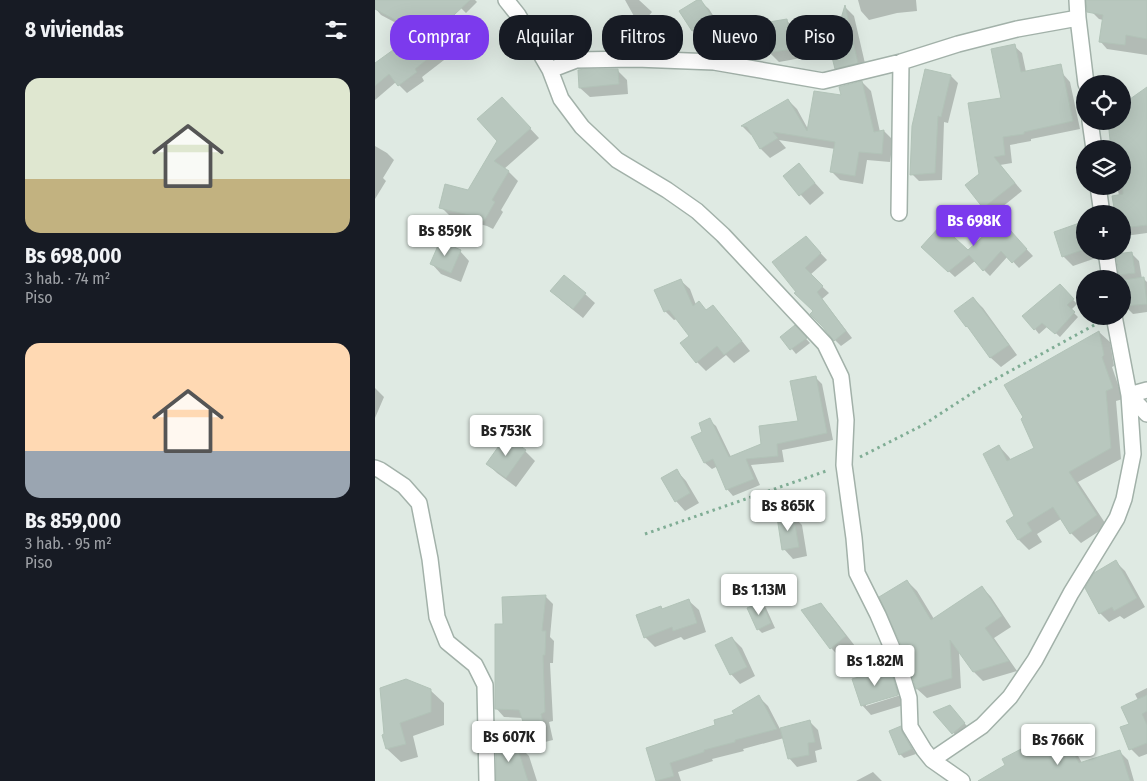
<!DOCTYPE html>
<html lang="es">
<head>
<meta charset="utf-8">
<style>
  :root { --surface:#171b24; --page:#20242c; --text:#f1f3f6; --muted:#9ea1a6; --accent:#7c3aed }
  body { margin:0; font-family:"Fira Sans Condensed",sans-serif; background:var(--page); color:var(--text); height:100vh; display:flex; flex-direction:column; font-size:19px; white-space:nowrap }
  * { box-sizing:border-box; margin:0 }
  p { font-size:16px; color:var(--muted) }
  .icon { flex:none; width:28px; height:28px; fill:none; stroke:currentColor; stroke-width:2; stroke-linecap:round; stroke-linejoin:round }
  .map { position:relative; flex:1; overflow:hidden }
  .panel { display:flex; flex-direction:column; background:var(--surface); width:375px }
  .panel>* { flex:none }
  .banner { position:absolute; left:15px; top:15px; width:475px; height:45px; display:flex; gap:10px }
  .fabs { position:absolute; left:701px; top:75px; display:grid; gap:10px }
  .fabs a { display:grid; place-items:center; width:55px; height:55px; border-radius:50%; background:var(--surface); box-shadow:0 5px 20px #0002; font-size:25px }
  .price { position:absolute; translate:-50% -42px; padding:0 11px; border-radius:5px; background:#fff; color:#222; font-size:16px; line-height:32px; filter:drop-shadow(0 1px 2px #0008) }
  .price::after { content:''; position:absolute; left:50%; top:30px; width:15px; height:11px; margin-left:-8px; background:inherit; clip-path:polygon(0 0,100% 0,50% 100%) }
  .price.current { background:var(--accent); color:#fff }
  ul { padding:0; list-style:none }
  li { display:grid; align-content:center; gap:10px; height:265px; padding:0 25px }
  li span { display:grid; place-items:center; height:155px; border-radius:15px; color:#555 }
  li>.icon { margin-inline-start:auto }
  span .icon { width:90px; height:90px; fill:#fffc; stroke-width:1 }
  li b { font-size:21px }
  h2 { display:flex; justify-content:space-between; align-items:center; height:60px; padding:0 25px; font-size:21px }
  .pill { padding:0 18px; border-radius:20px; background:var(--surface); box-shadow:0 5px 20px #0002; font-size:18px; line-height:45px }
  .pill.current { background:var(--accent); color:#fff }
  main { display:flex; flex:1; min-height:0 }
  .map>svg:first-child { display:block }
</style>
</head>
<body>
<main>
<section class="panel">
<h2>8 viviendas<svg class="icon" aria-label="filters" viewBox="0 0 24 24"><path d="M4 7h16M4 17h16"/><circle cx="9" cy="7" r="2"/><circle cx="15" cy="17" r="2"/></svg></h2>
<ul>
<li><span style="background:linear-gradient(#dfe7d0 65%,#c2b280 0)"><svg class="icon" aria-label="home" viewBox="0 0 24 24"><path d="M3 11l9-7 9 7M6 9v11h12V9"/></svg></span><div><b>Bs 698,000</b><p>3 hab. · 74 m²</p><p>Piso</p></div></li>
<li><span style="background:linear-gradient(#ffd9b3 70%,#9aa5b1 0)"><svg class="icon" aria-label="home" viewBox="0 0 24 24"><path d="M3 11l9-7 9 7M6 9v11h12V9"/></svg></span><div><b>Bs 859,000</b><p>3 hab. · 95 m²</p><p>Piso</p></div></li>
</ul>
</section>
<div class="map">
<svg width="772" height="781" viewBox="0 0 772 781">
  <rect width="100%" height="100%" fill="#dfeae3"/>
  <path fill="#0003" d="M2,0H36L74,20L82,28L72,37L82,50L47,77L49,81L32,93L21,82L0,100V64L42,34L6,15L0,8V3Z
    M78,0H100L102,2L91,13Z
    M250,0H264L277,12L266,25L260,18Z
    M324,0L334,9L346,28L328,40L318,30Z
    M483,0H541L542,11L522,13L494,20L486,11Z
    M715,0H772V55L732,49L725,41L728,20L724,19L717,12Z
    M470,7L479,16L492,72L470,78L461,68Z
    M412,21L422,30L426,58L404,62L394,52Z
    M276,32L281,37L291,55L275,54L271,49Z
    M639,46L647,53L651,72L688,74L695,82L705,129L656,139V141L635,145L637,163L625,165L647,191L617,215L609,207L592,185L605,174L628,99Z
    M242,70L252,80L253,94L215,97L205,88Z
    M576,76L583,83L573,123L569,122L567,180L544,181L537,174Z
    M487,82L496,91L505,132L509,131L518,140L515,162L492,160L488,184L465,180L457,172L460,149L404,140L411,148L395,158L386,149L378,135H376L368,127L413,100L422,109L433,129L467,97Z
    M772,88V233L750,236L748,233V214L742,186H748V149L730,121H748V106Z
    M136,108L164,138L129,169L134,172L143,181L126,210L128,212L118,229L112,226L75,216L66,207L94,192L123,141Z
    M0,146L12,153L19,160L8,178L11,181L0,199Z
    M423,164L449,193L435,205L409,176Z
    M626,222L658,256L644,268L633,256L615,276L600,261L580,277L554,253L593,252Z
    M710,222V251H720L721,258L698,266L688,256Z
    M437,244L452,260L435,275L454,293L447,299L477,338L466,346L460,340L440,312L422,292Z
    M85,251L94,261L86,282L66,274L57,264Z
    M756,253L764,261L767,279H769L772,282V312L758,314L750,306L748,291V279H746L742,255Z
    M305,280L315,289L321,305L332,311L338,307L347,316L375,351L359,363L351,355L331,371L322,362L316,336L302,319L299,320L290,311Z
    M685,286L702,304L696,310L703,317L685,337L673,326L664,334L660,329Z
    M177,291L210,294L220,303L208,318L187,301Z
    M598,298L608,308L642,355L626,367L616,358L598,333L592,326Z
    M420,327L435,343L421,354L407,337Z
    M724,332L735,342L739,366L737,367L748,399L741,401L746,459L703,482L732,526L706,543L696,533L686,519L662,534L667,542L654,550L644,540L632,521L641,516L624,446L634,457L636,460L660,448L650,418L630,386Z
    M441,378L447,384L458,440L407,450L409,462L376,465L385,485L358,496L352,489L343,466L337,469L330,463L318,438L329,433L334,420L341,426L356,457L387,444L424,423Z
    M0,388L9,397L0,418Z
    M131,438L150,451L160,461L141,487L122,473L113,464Z
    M302,471L311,481L324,503L310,511L301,501Z
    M417,515L427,525L432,556L418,559L409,549Z
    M741,562L750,571L770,607L749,619L745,616L734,622L725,613Z
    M532,581L542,591L559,619L607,587L616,597L636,627L619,638L642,671L608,681L598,671L584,651L586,688L552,698L542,689L533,658Z
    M170,596L178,604L175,637L179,641L178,663H175L178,721L174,722L178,740L162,744L154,735L148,718L129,717L121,708L130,626Z
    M314,601L324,610L331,632L309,640L306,637L280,647L270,637L286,607L288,610Z
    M386,603L391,608L400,628L387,633L383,629Z
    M446,605L455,614L480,646L466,658L456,648Z
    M357,638L367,648L380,676L365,684L356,674Z
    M515,669L524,679L528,692L491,703V706L529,694L532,704L496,715L487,705Z
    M772,688V754L764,757L756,749L755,724L763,700L760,694Z
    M55,690L69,703V725L38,736L43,757L26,762L12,749L9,736Z
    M384,697L393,706L405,729L435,722L443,730L447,749L440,751L442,762L422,767L414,758L409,738L368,749L369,751L337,759L338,761L303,772L306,781H283L272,748L342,726L360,715Z
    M560,713L584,717L598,733L588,743Z
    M525,727L530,732L531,738L541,754L529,758L525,754Z
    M671,738L679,746L682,752L694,745L702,754L707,763L744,751L753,760L759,781H612Z
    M140,742L154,756L162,781H123Z
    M498,772L507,781H481Z"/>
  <path fill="#b8c7be" stroke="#b2c3b8" d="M0,0H95L65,28L75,41L40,69L42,72L23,86L14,74L0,86V63L43,32L0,9Z
    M322,0H326L338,18L317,31L304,11Z
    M711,0H772V39L751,35L750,45L724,42L728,15L712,12Z
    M470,5L483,63L460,69L456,53Z
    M412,19L417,49L393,53L388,23Z
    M277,31L288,51L270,50L263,38Z
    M640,44L646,72L686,64L698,121L649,132V134L628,137L630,155L619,157L640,183L608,208L590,185L604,174L593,103L626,98L616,49Z
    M210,69H243L244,84L204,88L203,70Z
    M550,69L576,75L566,117L563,116L560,173L535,175L537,126Z
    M487,81L499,132L509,130L507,154L484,152L480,176L455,172L460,142L398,132L403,138L385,149L372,127L366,126L413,99L432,131L439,91L466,95L464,87Z
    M772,87V225L748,228V214H740L737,196L748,194V149H736L733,121H748V104Z
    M127,97L156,128L119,161L134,171L117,200L120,202L109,221L102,217L64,208L70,184L93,190L122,141L102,119Z
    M424,163L440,183L424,196L408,176Z
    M626,220L652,249L637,263L626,251L608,271L594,255L573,272L546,247L566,225L593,250Z
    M710,221V249L687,257L679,232Z
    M431,236L446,253L430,268L448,286L442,292L471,331L459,341L447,326L435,314L438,311L419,293L421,292L397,262Z
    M65,241L86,250L76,273L55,264Z
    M757,252L760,273L744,275L741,254Z
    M189,275L211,293L198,309L175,291Z
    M769,277L772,304L749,306L748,280Z
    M306,279L318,306L324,301L331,310L338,305L367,341L349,355L342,346L321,363L305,343L314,336L294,310L289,312L279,290Z
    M685,284L699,299L692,305L700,312L680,334L667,323L659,330L647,316Z
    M598,297L634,345L615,358L592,326L591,327L579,311Z
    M420,325L432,338L415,350L405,337Z
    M724,331L729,355L727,357L738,388L731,391L736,448L694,472L722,515L695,534L678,507L652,523L657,531L643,540L631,521L639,516L608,454L624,445L632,461L659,448L646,419L648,417L629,385Z
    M441,376L452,433L402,444L403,456L371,459L379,479L351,490L338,459L329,463L316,437L327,432L324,423L335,418L354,457L386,444L384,426L423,421L415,381Z
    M131,436L151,450L131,478L111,464Z
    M302,469L315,493L300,502L286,478Z
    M418,514L424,547L407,550L402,517Z
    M741,560L762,598L739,611L737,607L724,614L710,588L719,573Z
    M532,580L556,620L607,586L627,616L610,628L634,661L598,672L575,640L577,678L541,689L532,658L504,597Z
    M171,595L167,631H171L170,655H168L170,712L166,714L170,732L153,736L144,710L120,709V624H128L127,597Z
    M314,599L322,623L298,631L297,627L269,638L261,615L286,606L287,609Z
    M386,602L396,623L382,630L372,608Z
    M446,603L471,636L455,649L426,610Z
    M357,637L372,667L355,675L340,645Z
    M515,668L523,695L486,706L477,679Z
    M31,679L56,689V712L25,723L31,744L11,749L7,735L9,734L5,688Z
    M384,695L402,729L360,740V742L329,750V752L295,763L299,776L281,781L271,748L340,725L339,720L359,714L357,711Z
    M772,695V711L767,714L772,725V743L754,750L745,727L754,724L746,707Z
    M575,705L590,723L577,734L558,712Z
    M435,720L440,742L433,743L434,755L413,759L405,728Z
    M526,726L527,732L537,749L524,755L514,731Z
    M671,736L680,752L694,744L704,763L745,750L755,781H603L630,765L627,759Z
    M140,740L153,781H121V746Z"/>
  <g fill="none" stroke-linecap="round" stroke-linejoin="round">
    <g stroke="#a2b1a9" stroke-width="18">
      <path id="minor" d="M131,0L143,15L175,70L186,99L207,127L242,160L292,190L322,211L348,235L450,344L466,377L471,420L469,465L479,538L482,573L503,615L523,662L534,698L535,727L549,750L557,760L587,781
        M702,0L703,18L711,84
        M175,70L201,60L261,59L339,62L448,81L526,62L583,44L642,29L703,18
        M715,121L719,149
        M723,186L727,214
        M524,213L526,62
        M731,251L735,279
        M754,395L772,414
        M754,395L772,390
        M0,468L5,470L29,486L44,503L55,559L62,617L72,642L100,665L110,685L112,781
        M557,760L607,726L635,697L660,660L696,593L742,518L749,499L758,454L754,395L739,316"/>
    </g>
    <path stroke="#80ad95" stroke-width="3" stroke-dasharray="2.5 4" stroke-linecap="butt" d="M485,457L548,425L608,386L723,323
      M270,534L454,470"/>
    <use href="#minor" stroke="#fff" stroke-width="15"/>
  </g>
</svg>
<div class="fabs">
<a><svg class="icon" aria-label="locate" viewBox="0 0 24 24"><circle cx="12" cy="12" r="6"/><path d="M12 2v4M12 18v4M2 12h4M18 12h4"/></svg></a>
<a><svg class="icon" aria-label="layers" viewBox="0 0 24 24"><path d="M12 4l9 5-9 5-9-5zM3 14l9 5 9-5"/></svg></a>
<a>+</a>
<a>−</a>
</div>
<b class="price current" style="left:599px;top:247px">Bs 698K</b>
<b class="price" style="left:70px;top:257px">Bs 859K</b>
<b class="price" style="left:131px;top:457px">Bs 753K</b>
<b class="price" style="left:413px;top:532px">Bs 865K</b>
<b class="price" style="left:384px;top:616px">Bs 1.13M</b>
<b class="price" style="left:500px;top:687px">Bs 1.82M</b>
<b class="price" style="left:134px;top:763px">Bs 607K</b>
<b class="price" style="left:683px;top:766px">Bs 766K</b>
<div class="banner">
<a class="pill current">Comprar</a>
<a class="pill">Alquilar</a>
<a class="pill">Filtros</a>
<a class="pill">Nuevo</a>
<a class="pill">Piso</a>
</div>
</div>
</main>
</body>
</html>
